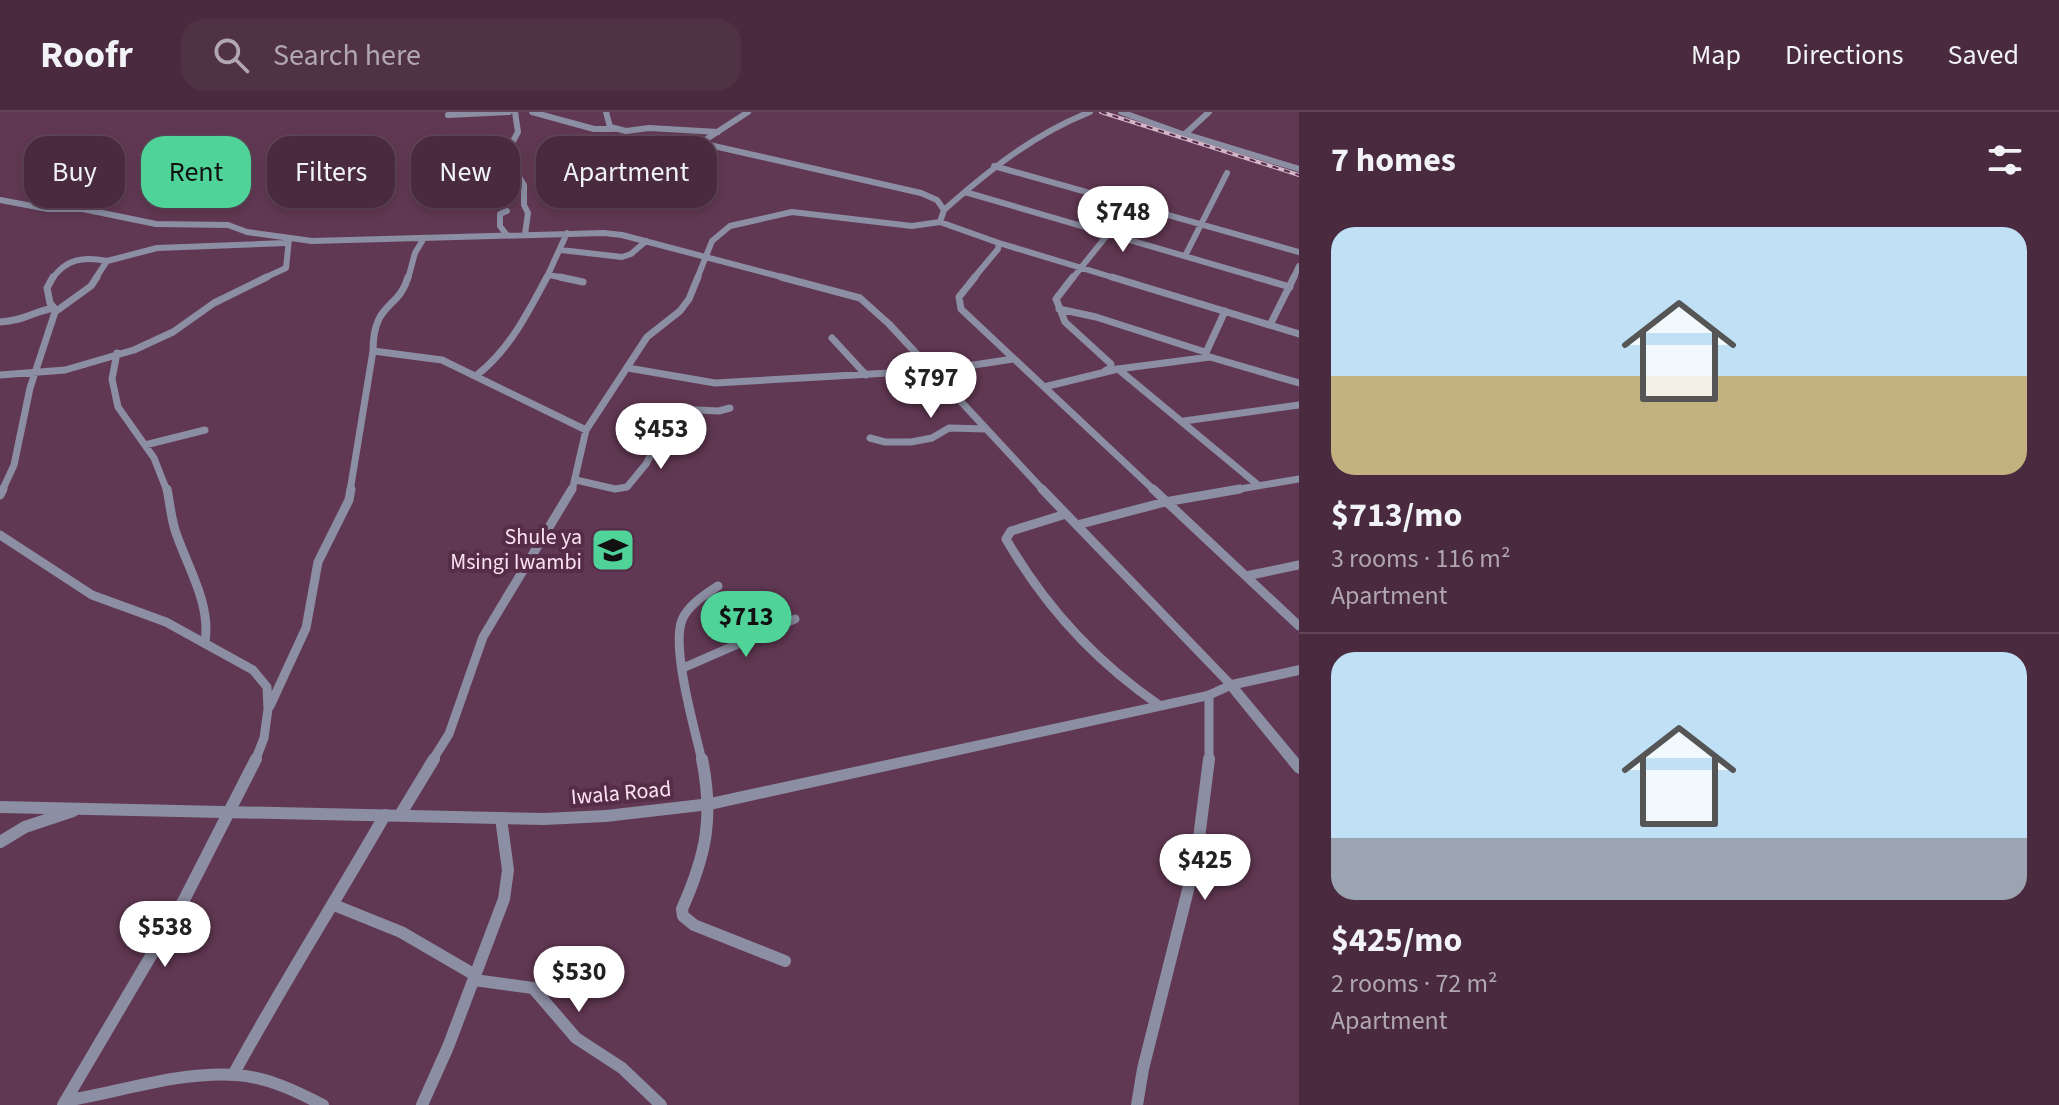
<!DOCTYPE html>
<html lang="en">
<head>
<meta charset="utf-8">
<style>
  :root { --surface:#492a3e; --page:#503245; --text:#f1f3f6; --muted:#b1a7b0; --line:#614658; --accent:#4fd399 }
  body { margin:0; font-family:"Source Sans 3",sans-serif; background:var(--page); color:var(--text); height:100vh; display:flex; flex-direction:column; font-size:30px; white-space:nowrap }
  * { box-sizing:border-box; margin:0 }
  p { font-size:26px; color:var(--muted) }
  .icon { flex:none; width:44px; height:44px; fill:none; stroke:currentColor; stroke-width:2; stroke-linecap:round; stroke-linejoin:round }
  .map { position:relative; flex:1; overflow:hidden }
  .drawer { display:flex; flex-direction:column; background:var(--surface); width:760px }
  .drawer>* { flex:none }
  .hud { position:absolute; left:24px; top:24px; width:760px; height:72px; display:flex; gap:16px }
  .price { position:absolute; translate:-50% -68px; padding:0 18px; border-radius:28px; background:#fff; color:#222; font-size:26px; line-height:52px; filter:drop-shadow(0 2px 4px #0008) }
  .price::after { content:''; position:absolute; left:50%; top:48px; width:24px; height:18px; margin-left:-12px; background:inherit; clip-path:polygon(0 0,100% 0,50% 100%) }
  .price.on { background:var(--accent); color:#111 }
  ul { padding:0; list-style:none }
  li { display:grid; align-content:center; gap:16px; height:424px; padding:0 32px }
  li+li { border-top:2px solid var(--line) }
  li span { display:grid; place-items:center; height:248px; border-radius:24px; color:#555 }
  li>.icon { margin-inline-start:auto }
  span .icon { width:144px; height:144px; fill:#fffc; stroke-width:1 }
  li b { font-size:34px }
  h2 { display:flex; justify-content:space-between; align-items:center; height:96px; padding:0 32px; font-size:34px }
  .tag { padding:0 28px; border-radius:24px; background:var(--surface); box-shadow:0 4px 12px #0003,0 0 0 2px var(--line); font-size:28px; line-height:72px }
  .tag.on { background:var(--accent); color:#111 }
  header { display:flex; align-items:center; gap:48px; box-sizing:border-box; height:112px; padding:0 40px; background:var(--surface); border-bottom:2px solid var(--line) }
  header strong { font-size:38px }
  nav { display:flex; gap:44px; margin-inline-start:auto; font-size:28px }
  .search { width:560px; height:72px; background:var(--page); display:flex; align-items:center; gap:20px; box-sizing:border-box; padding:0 28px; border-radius:24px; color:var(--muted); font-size:30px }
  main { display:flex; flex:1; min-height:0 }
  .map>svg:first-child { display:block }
</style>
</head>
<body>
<header>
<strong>Roofr</strong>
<div class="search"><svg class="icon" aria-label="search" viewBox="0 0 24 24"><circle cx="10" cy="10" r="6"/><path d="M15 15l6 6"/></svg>Search here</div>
<nav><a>Map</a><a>Directions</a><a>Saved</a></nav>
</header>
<main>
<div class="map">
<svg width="1299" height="993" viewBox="0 0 1299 993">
  <rect width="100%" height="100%" fill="#613853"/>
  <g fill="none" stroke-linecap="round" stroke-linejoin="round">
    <path stroke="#8c8ea3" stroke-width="6" d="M515,0L518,20L512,31L510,50L524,73V93L528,101L525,122
      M532,0L594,17H614
      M606,0L610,15L626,19L649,16L718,20
      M748,0L705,28V32L921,81L937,88L944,98L940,110L999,131L998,137L973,167
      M1121,0L1185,23
      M1209,0L1185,22L1299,57
      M448,3L509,0
      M994,54L1299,140
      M965,80L1263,167
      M0,88L48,97H83L156,112L228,113L247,120L312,129L604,121L622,123L789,167
      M944,98C988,59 1034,22 1090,0
      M506,122L500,114V102L507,99
      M999,131L1118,167
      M561,138L622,145L631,142L646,129
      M1185,144L1227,61
      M107,149L157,136L285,131
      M549,163L569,167
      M52,167C66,147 83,144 107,149L95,167
      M262,167L286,156L289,127
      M408,167L415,141L424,126
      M546,167L567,121
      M697,167L712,129L730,114L792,100L912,114L940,110
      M1072,167L1108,122
      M1293,167L1299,154"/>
    <path stroke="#8c8ea3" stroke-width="7" d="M53,165L47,176L50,191L56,198
      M560,165L583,170
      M781,165L860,186L889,212L1044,379
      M975,165L959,185L961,197L1155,379
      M1073,165L1056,187L1065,210L1111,252V256L1105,259
      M1112,165L1299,222
      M1256,165L1290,175
      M1059,197L1096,205L1205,240
      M0,210C24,209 32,200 54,196
      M1270,213L1294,165
      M832,226L866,263
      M373,239L442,248L586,318
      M117,241L112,267L118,295L154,346L167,379
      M1204,245L1225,199
      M628,256L715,271L941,258L1013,247
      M1118,257L1258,373
      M0,263L65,258L134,238L173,220L214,191L267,165
      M477,263C510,237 527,202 547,165
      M1044,275L1118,257L1210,245L1299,271
      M1184,309L1299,293
      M870,326L885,330H911L932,326L949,316L986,317
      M145,333L205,318
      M576,368L615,377L627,375L646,352L676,297L719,299L730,296
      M2,379L14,353L30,276L55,200L91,174L97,165
      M350,379L373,239C373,189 399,198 408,165
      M572,379L586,318L647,225L680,199L689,187L698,165
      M1228,379L1299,367"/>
    <path stroke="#8c8ea3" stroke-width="9" d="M167,377C170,391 171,407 176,421C188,456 211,492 205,530
      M1042,377L1231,573
      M1153,377L1299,514
      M0,383L3,377
      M1066,402L1011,419L1006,427C1044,493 1096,550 1159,593
      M1077,413L1165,390L1240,377
      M0,423L92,483L166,510L253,558L267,575L268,597L264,626L255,649
      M1246,464L1299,453
      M683,556L795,507
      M1209,583V649
      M270,594L306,516L318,450L349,388L351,377
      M432,649L449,622L483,525L572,377
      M702,649C695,618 671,536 682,508C688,493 706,482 718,474"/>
    <path stroke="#8c8ea3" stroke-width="12" d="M702,647C714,706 706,743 682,797L683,804L694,813L785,849
      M400,703L434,647
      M0,730L25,715L73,699
      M334,793L401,820L475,863
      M474,868L533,876L576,926L622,956L661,993
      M233,963C281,875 335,790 385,703
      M65,989C121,980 179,959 236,963C267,965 296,979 323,993
      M63,993L185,786L256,647
      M422,993L448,935L504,787L508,758L501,706
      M1137,993L1143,957L1197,742L1209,647"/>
    <path fill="#8c8ea3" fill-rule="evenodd" d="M1299,553V563L1240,576L1299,647V662L1295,660L1229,579L1209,588L710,698L606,710L544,713L0,701V689L544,701L606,698L710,686L1207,579L1231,568Z"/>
    <g stroke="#d3b5c8" stroke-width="4">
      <path id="rail" d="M1101,0L1299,63"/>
    </g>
    <use href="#rail" stroke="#562d48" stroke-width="2" stroke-dasharray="6" stroke-linecap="butt"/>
  </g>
  <defs>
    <g id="school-square" transform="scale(2.3)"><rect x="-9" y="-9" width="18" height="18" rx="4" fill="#4fd399" stroke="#562d48"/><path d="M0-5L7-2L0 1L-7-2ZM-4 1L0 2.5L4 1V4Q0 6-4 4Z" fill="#111"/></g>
  </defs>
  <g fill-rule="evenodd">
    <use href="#school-square" x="613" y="438"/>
  </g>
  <g text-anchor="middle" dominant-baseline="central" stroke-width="8" stroke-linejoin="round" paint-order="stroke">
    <g font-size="22" fill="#fbe1f1" stroke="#562d48" text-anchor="end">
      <text x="582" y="425">Shule ya<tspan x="582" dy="25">Msingi Iwambi</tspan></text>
    </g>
    <g font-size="22" fill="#fbe1f1" stroke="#562d48">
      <text transform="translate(621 681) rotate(-5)">Iwala Road</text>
    </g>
  </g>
</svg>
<b class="price" style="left:1123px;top:142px">$748</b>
<b class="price" style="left:931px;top:308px">$797</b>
<b class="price" style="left:661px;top:359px">$453</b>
<b class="price on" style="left:746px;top:547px">$713</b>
<b class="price" style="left:1205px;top:790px">$425</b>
<b class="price" style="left:165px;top:857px">$538</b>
<b class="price" style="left:579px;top:902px">$530</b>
<div class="hud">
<a class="tag">Buy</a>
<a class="tag on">Rent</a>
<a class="tag">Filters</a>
<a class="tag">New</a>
<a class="tag">Apartment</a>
</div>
</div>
<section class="drawer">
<h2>7 homes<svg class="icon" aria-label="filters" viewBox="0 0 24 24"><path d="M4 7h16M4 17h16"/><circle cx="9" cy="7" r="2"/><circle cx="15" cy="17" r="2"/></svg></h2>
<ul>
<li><span style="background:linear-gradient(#bfe0f5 60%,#c2b280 0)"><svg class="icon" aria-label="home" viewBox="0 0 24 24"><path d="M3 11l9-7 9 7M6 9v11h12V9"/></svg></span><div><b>$713/mo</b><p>3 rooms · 116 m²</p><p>Apartment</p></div></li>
<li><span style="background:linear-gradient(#bfe0f5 75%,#9aa5b1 0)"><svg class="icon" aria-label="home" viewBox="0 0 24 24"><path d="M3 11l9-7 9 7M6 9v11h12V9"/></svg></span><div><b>$425/mo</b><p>2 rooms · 72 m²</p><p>Apartment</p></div></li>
</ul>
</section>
</main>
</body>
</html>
